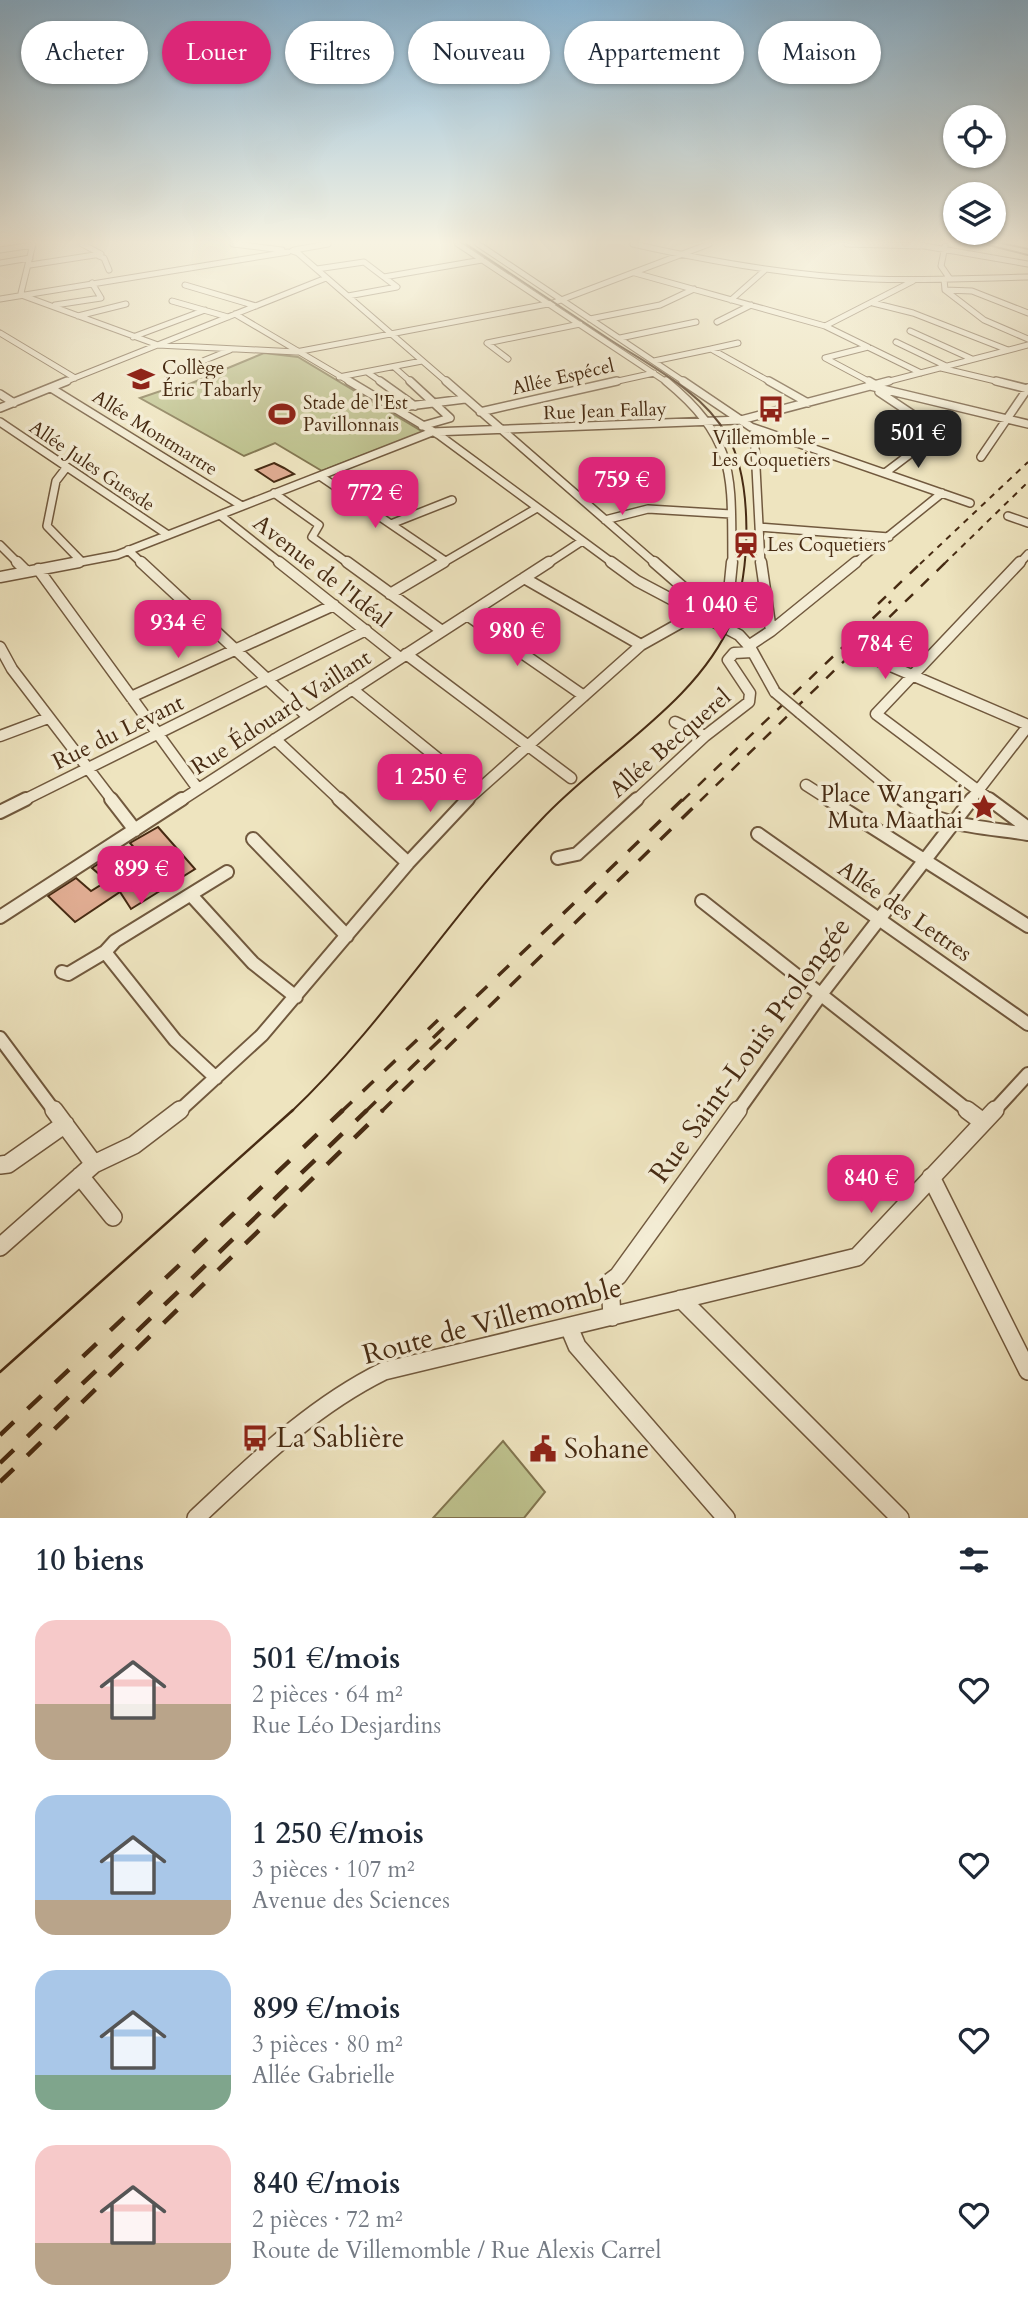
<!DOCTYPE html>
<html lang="fr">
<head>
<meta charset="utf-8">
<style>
  :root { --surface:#fff; --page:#f2f2f3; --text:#1f2937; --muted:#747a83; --accent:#db2777 }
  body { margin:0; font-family:Cardo,serif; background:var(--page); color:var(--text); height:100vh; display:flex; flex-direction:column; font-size:26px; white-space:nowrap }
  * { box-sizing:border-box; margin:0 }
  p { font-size:23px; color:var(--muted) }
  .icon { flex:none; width:38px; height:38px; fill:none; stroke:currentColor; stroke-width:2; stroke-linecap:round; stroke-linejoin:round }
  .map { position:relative; height:1518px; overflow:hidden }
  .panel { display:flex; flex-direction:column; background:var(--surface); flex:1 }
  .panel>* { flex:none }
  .hud { position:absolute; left:21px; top:21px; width:987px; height:63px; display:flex; gap:14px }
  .tools { position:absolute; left:943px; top:105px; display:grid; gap:14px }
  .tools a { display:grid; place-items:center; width:63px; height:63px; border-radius:50%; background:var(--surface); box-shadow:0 2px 5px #0004; font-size:35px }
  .price { position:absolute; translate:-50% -60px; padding:0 16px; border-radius:14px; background:var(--accent); color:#fff; font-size:23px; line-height:46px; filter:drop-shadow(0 2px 4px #0008) }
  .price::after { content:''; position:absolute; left:50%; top:42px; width:21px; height:16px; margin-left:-10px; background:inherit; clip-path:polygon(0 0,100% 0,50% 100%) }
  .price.current { background:#222; color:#fff }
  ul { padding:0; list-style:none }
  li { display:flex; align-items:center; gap:21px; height:175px; padding:0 35px }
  li span { display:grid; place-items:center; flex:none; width:196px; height:140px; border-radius:21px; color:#555 }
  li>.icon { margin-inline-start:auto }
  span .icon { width:84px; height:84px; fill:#fffc; stroke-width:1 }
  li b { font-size:30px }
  h2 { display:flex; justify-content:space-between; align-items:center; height:84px; padding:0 35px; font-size:30px }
  .chip { padding:0 24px; border-radius:32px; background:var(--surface); box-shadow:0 2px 5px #0004; font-size:24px; line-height:63px }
  .chip.current { background:var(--accent); color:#fff }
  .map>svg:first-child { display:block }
</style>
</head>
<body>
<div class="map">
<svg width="1028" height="1518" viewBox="0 0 1028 1518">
  <rect width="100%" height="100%" fill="#eee4bf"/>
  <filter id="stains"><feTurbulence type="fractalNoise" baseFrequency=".00286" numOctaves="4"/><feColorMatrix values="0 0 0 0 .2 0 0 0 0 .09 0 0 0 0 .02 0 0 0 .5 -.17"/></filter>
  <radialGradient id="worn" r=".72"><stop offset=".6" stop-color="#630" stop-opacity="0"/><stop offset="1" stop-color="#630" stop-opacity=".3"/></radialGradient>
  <path fill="#bec28e" stroke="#827650" stroke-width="2" d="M264,353L298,357L423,432L322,471L275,443L244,456L140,398L184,383L187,385Z
    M503,1441L545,1492L524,1518H433Z"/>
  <path fill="#e1ad93" stroke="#472b13" stroke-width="2" d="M274,463L284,468L294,474L274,482L256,470Z
    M158,827L195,869L131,909L120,892L75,922L48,896L76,878L91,891L107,881L92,868L115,853L128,868L144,859L130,843Z"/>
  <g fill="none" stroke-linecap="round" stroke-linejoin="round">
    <g stroke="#71593e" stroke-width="7">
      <path id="minor-far4" d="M33,244L21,293L24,296L158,345L296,352L553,303L709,244
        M233,244L282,250
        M458,244L668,383
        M478,244L686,383
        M633,244C712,262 791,276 872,279C924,281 976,278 1028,277
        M847,244L920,246
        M913,244L1028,264
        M945,246L941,266L950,279
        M0,250L33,245
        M294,250L328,244
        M292,251L298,253L448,383
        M99,256L104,258L109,270
        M0,263L30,258
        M30,265L101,254L82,244
        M317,269L364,262L397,287L348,296
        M635,273L825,326L921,373
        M384,277L482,260
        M944,279L945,290L984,320L1028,339
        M185,285L256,306
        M945,290L972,291L1028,313
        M0,299L288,252
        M731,300L765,270
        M172,301L228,317
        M873,303L913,313L1008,350
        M55,305L101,298L92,283
        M235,314L352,383
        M78,316L126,304
        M590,319L660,305L694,289
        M717,322L751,305
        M825,326L913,281
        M910,331L972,359
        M0,333L75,378
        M133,337L205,310
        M620,338L696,322
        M896,342L946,366
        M868,347L825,358L872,383
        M711,349L738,343
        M508,359L487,343L580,324
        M654,361L711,349L772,383
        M394,367L412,383
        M941,368L1004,383
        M367,372L383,383
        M168,375L230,350
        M339,377L422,361
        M62,383L326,278
        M609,383L654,373
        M882,383L1028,345"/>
    </g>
    <g stroke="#71593e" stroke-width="10">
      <path id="minor-far3" d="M349,381L439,435L614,564
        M380,381L415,406
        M410,381L450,418L422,426
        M446,381L656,564
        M666,381C738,440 731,478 732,564
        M683,381L751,427L970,503
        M769,381L808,403
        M869,381L876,385
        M996,381L1028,389
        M870,386L1028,424
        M51,388L242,506
        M879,392L939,432L885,473
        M0,394L14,403
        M0,408L67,381
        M393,408L465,399
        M480,412L617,381
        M0,422L168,535
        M754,429L761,564
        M981,457L1028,388
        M66,468L56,481L47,526L81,561
        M320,476L445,561
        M274,493L319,525L312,537L349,564
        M220,515L282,564
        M1008,516L1028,523
        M605,520L648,509L731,514
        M391,524L452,500
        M760,527L889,537
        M0,545L19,564
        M128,550L143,564
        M70,564L117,555L432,432L741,420L889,381
        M441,564L537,508
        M547,564L582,541
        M854,564L942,493
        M1019,564L1028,554"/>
    </g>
    <g stroke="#71593e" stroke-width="13">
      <path id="minor-far2" d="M17,562L27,572
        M141,562L308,717
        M279,562L400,658
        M347,562L442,631
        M611,562L637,581L739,635L750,647L775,692
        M654,562L701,603L702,610L698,613
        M38,569L198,789
        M0,577L79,562
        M524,578L641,645
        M390,594L444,562
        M467,615L584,696
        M710,619L724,610L729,592L732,562
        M771,631L856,562
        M750,645L771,631L761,562
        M0,647L12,669L113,801
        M406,654L571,778
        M872,658L1028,725
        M352,689L477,790
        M131,697L334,605
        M800,713L905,801
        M675,722L705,736
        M0,736L48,718
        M275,739L341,801
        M806,785L831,801
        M22,801L366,630
        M180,801L549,562
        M466,801L641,645L698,613
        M635,801L705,736L749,702L750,693L728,660L734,653L752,652
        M970,801L1028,726
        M992,801L876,714L1020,562"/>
    </g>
    <g stroke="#71593e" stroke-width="16">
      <path id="minor-far1" d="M111,799L135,830
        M339,799L408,863
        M828,799L1028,926
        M902,799C935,827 987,827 1028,834
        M989,799L1028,828
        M0,812L26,799
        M758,834L1028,1024
        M253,839L347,936
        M558,858L577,854L637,799
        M191,895L253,963L296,997
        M702,901L970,1112
        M0,917L182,799
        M105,952L175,1040L216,1078
        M62,972L68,974L105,952L115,941L227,872
        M0,1038L55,1112
        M178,1112L262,1035L408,863L468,799
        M737,1112L822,993L972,799
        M993,1112L1028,1074"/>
    </g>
    <g stroke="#71593e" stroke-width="20">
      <path id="minor" d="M54,1110L94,1164
        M967,1110L983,1122
        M0,1165L8,1164L65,1124
        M80,1176L113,1217
        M931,1177L1028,1371
        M0,1247L94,1164L134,1145L180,1110
        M681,1299L900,1518
        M612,1317L610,1282L618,1276L738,1110
        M569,1327L577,1346L726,1518
        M196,1518C255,1463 311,1407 384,1371L857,1257L995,1110"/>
    </g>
    <g stroke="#472b13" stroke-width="4">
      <path id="major" d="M988,244H1001L1028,250V254Z"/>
    </g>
    <use href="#minor-far4" stroke="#f4edd5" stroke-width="5"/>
    <use href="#minor-far3" stroke="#f4edd5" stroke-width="7"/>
    <use href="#minor-far2" stroke="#f4edd5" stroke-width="10"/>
    <use href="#minor-far1" stroke="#f4edd5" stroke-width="12"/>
    <use href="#minor" stroke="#f4edd5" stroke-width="17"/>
    <use href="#major" fill="#eee4bf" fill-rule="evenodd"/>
    <path stroke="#472b13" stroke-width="2" d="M291,1112C385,1023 452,913 541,820C600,756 698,703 732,620C751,573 753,480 727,435C702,391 650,366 609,339C561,307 514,276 466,244"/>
    <path stroke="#472b13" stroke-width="2.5" d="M0,1372L293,1110"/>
    <path stroke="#472b13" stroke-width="2" stroke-dasharray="6 6" stroke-linecap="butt" d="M920,564L1028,462
      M944,564L1028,482"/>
    <path stroke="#472b13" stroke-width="2.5" stroke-dasharray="11 11" stroke-linecap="butt" d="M878,604L922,562
      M682,801L891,601
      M700,801L946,562"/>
    <path stroke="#472b13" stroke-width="3.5" stroke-dasharray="15 15" stroke-linecap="butt" d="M433,1038L683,799
      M341,1112L438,1020
      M365,1112L444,1036
      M381,1112L702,799"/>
    <path stroke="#472b13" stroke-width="4.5" stroke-dasharray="19 19" stroke-linecap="butt" d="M0,1435L343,1110
      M0,1463L367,1110
      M0,1482L383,1110"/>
    <g stroke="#71593e" stroke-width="13" stroke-linecap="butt">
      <path id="minor-bridge" d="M775,692L800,713"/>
    </g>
    <use href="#minor-bridge" stroke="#f4edd5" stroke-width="10"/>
  </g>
  <linearGradient id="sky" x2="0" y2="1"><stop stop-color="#8ab7d7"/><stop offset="0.53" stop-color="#f7f3e2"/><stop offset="1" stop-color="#f7f3e2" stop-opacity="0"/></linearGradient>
  <rect width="1028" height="457" fill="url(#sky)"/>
  <defs>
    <g id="school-bare" transform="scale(2.1)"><path d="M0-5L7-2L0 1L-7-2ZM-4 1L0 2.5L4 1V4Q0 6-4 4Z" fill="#8f2418" stroke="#f4edd5" stroke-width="2.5" paint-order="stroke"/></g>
    <g id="bus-bare" transform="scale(2.1)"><path d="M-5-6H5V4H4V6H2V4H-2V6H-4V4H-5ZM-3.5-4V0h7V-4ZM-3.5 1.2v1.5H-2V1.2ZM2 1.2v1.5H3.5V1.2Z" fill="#8f2418" stroke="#f4edd5" stroke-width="2.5" paint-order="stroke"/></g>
    <g id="stadium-bare" transform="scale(2.1)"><path d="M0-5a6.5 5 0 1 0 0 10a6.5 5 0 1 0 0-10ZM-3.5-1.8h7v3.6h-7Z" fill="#8f2418" stroke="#f4edd5" stroke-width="2.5" paint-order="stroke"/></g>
    <g id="station-bare" transform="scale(2.1)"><path d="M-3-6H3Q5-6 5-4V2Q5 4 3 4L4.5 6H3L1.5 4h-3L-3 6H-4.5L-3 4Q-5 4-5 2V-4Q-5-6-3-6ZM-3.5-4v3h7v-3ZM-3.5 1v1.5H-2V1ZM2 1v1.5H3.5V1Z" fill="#8f2418" stroke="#f4edd5" stroke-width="2.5" paint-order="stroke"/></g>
    <g id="sight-bare" transform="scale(2.1)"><path d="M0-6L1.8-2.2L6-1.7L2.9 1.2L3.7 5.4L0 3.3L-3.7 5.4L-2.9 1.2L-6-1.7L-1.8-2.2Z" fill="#8f2418" stroke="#f4edd5" stroke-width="2.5" paint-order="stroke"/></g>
    <g id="civic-bare" transform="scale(2.1)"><path d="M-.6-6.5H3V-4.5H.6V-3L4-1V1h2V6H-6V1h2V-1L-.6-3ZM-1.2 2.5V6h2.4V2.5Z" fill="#8f2418" stroke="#f4edd5" stroke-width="2.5" paint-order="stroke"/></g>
  </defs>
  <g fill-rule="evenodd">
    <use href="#school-bare" x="141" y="379"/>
    <use href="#bus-bare" x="771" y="409"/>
    <use href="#stadium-bare" x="282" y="414"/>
    <use href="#station-bare" x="746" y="545"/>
    <use href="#sight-bare" x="984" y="807"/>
    <use href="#bus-bare" x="255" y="1438"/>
    <use href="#civic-bare" x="543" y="1449"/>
  </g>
  <g text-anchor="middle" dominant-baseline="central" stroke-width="7" stroke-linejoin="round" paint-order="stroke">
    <g font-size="19" fill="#472b13" stroke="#f4edd5" text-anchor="start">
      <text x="162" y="368">Collège<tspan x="162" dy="22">Éric Tabarly</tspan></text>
      <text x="303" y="403">Stade de l'Est<tspan x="303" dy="22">Pavillonnais</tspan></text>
      <text x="771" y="438" text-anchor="middle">Villemomble -<tspan x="771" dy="22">Les Coquetiers</tspan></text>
      <text x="767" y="545">Les Coquetiers</text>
    </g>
    <g font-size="19" fill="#472b13" stroke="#f4edd5">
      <text transform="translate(563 377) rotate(-13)">Allée Espécel</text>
      <text transform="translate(605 411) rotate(-2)">Rue Jean Fallay</text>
      <text transform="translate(155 433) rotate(32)">Allée Montmartre</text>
      <text transform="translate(92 466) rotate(34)">Allée Jules Guesde</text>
    </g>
    <g font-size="23" fill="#472b13" stroke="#f4edd5">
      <text transform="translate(322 571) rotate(38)">Avenue de l'Idéal</text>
      <text transform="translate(281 712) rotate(-33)">Rue Édouard Vaillant</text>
      <text transform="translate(118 732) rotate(-26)">Rue du Levant</text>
      <text transform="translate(670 743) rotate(-41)">Allée Becquerel</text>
      <text transform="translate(905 911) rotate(35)">Allée des Lettres</text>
    </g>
    <g font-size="23" fill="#472b13" stroke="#f4edd5" text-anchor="end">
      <text x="963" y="794">Place Wangari<tspan x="963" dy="26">Muta Maathai</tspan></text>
    </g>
    <g font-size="28" fill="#472b13" stroke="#f4edd5">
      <text transform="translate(750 1050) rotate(-54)">Rue Saint-Louis Prolongée</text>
      <text transform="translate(492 1321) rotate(-15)">Route de Villemomble</text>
    </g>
    <g font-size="28" fill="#472b13" stroke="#f4edd5" text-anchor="start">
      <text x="276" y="1438">La Sablière</text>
      <text x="564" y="1449">Sohane</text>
    </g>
  </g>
  <rect width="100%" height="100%" filter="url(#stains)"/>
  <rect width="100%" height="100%" fill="url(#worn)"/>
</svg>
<div class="tools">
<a><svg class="icon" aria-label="locate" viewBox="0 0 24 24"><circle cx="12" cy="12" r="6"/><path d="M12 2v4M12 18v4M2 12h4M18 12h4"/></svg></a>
<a><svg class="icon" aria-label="layers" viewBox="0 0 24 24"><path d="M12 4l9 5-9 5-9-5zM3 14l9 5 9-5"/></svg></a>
</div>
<b class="price current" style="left:918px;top:470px">501 €</b>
<b class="price" style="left:622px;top:517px">759 €</b>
<b class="price" style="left:375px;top:530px">772 €</b>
<b class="price" style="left:721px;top:642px">1 040 €</b>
<b class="price" style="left:178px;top:660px">934 €</b>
<b class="price" style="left:517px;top:668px">980 €</b>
<b class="price" style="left:885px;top:681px">784 €</b>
<b class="price" style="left:430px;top:814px">1 250 €</b>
<b class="price" style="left:141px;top:906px">899 €</b>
<b class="price" style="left:871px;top:1215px">840 €</b>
<div class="hud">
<a class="chip">Acheter</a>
<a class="chip current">Louer</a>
<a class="chip">Filtres</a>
<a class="chip">Nouveau</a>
<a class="chip">Appartement</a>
<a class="chip">Maison</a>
</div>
</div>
<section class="panel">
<h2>10 biens<svg class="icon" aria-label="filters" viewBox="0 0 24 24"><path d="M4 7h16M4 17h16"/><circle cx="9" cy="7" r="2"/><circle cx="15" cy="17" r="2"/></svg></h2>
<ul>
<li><span style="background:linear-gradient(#f6c9c9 60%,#b9a48a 0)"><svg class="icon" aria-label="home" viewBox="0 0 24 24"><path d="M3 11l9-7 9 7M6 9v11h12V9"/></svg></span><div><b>501 €/mois</b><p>2 pièces · 64 m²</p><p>Rue Léo Desjardins</p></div><svg class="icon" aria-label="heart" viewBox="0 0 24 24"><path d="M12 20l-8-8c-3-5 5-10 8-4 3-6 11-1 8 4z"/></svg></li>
<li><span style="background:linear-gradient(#a9c7e8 75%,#b9a48a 0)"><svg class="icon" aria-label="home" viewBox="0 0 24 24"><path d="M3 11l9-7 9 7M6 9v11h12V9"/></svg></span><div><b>1 250 €/mois</b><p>3 pièces · 107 m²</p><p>Avenue des Sciences</p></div><svg class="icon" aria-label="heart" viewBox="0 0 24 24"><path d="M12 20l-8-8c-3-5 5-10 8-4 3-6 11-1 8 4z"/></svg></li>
<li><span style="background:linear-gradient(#a9c7e8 75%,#7fa58c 0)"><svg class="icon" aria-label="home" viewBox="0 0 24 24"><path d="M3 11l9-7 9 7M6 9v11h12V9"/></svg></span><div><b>899 €/mois</b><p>3 pièces · 80 m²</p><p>Allée Gabrielle</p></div><svg class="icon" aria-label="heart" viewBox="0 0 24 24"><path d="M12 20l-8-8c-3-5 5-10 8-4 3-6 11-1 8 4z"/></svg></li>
<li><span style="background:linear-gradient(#f6c9c9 70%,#b9a48a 0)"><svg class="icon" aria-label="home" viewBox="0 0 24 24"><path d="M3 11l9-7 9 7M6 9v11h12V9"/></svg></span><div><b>840 €/mois</b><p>2 pièces · 72 m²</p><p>Route de Villemomble / Rue Alexis Carrel</p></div><svg class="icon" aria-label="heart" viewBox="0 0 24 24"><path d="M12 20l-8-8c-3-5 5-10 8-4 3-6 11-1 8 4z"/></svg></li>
</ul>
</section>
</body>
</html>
